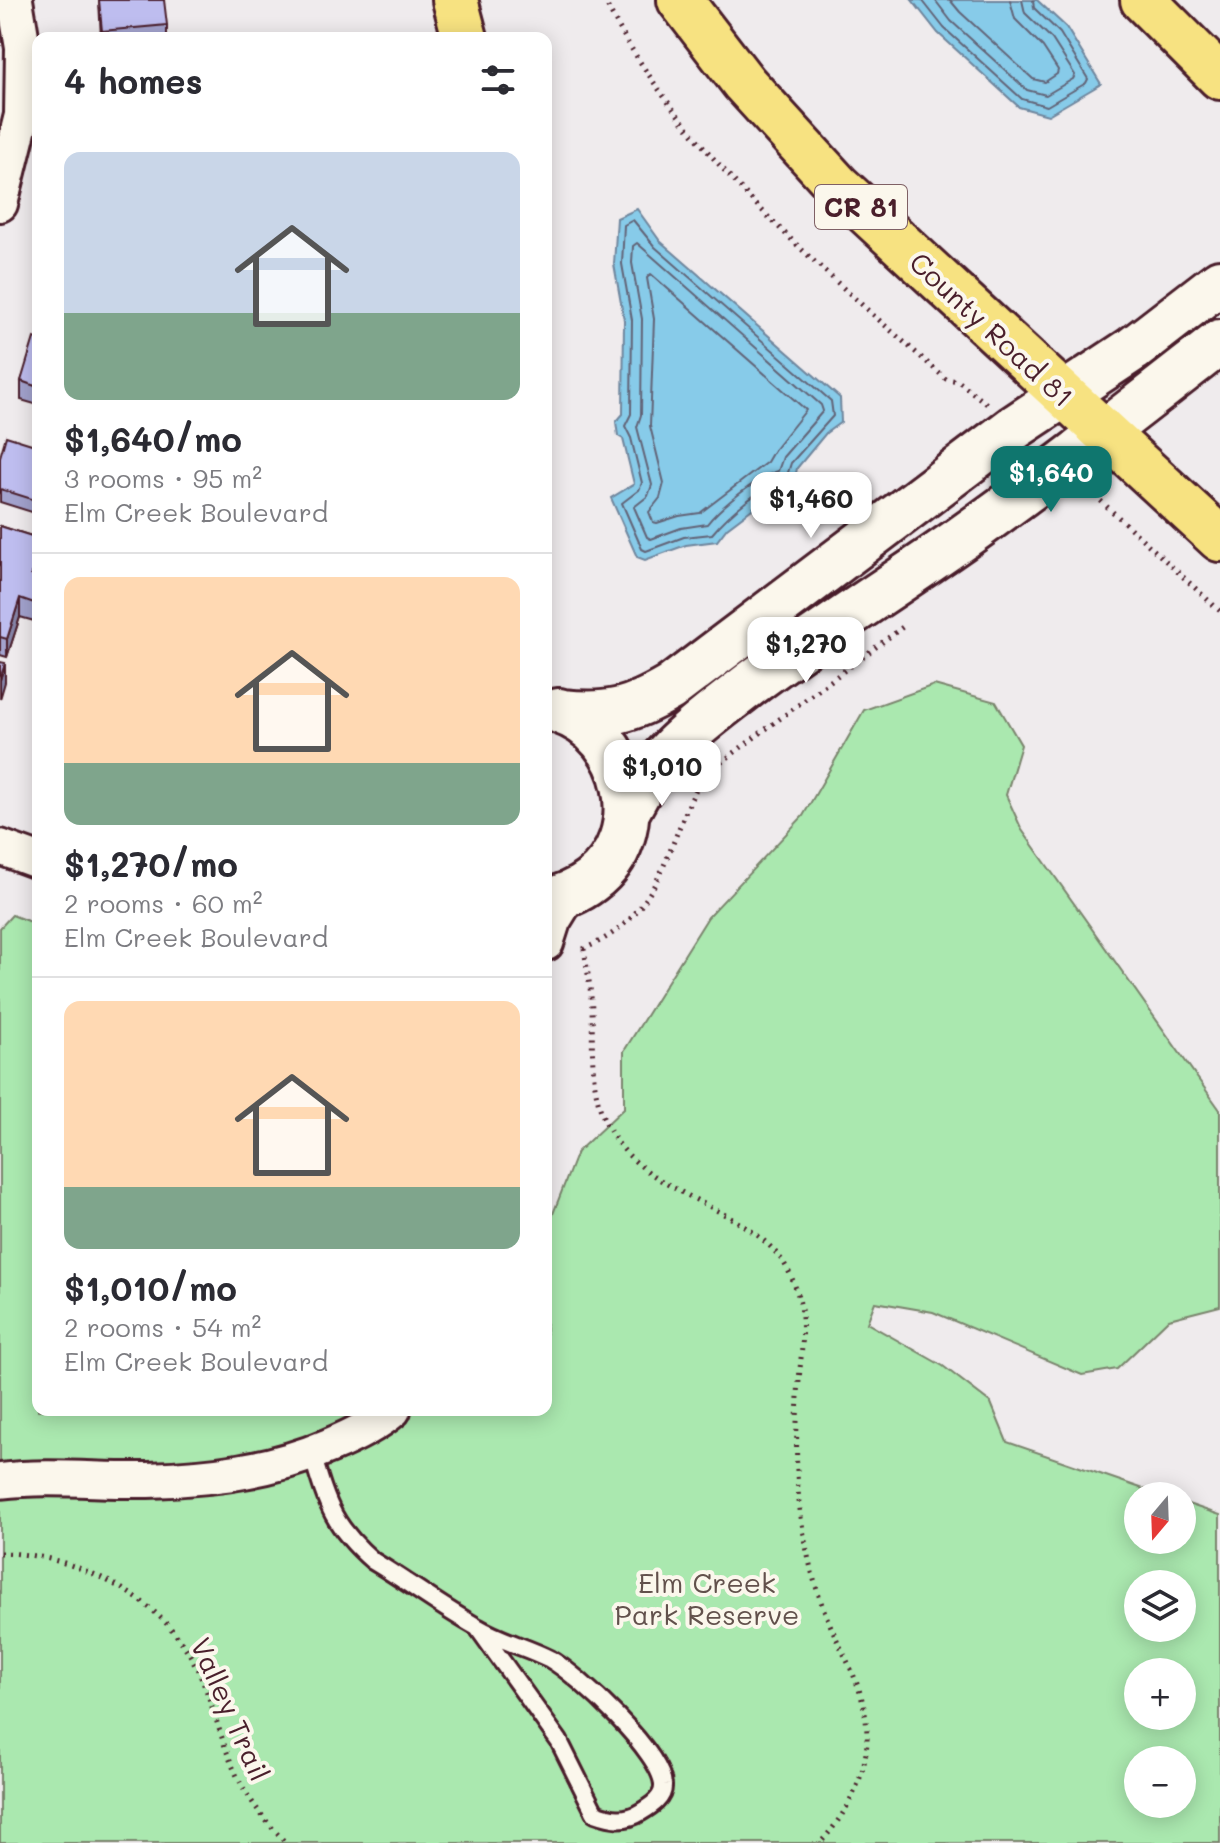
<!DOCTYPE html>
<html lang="en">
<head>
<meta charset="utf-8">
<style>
  :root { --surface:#fff; --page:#f7f7f7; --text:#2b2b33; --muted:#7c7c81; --line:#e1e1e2; --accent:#0f766e }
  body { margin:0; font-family:Mali,sans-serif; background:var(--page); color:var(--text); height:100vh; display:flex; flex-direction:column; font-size:30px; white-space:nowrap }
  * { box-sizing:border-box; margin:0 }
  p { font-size:26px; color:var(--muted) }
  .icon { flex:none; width:44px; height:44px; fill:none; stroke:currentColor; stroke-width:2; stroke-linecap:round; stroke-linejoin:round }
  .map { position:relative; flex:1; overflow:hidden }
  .sheet { position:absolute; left:32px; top:32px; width:520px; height:1384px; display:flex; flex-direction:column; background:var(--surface); border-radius:16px; box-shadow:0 4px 20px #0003 }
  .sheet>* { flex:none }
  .needle { width:52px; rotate:199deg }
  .fabs { position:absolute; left:1124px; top:1482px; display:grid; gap:16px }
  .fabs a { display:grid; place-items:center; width:72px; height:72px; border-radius:50%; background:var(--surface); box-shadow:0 4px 20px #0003; font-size:40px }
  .price { position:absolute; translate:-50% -68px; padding:0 18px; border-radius:16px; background:#fff; color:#222; font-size:26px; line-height:52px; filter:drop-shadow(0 2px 4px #0008) }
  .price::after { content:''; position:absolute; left:50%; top:48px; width:24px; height:18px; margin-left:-12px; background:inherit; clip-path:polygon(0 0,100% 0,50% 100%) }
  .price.selected { background:var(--accent); color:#fff }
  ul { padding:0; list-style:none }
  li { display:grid; align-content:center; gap:16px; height:424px; padding:0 32px }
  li+li { border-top:2px solid var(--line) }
  li span { display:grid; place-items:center; height:248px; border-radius:16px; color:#555 }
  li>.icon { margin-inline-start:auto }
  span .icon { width:144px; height:144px; fill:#fffc; stroke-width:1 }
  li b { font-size:34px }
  h2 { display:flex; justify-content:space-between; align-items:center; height:96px; padding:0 32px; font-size:34px }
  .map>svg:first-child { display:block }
</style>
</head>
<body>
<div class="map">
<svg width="1220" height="1843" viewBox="0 0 1220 1843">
  <rect width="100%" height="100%" fill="#efebed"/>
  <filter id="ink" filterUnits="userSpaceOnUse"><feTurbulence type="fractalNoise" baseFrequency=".0125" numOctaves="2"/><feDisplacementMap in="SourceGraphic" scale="16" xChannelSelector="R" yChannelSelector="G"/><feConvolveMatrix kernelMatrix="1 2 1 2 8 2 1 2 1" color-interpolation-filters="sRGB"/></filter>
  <g filter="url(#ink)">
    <path fill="#aae8af" stroke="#7a846d" stroke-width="2" fill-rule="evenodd" d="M934,685L996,702L1021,745L1006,795L1022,830L1220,1110V1306L1169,1319L1117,1369L1082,1375L933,1312L875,1302L867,1323L943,1366L991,1403L1007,1442L1164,1496H1138V1540H1182V1502L1220,1515V1843H0V928L12,915L38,925V1410H546V1232L577,1152L624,1108V1051L708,917L803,816L864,710ZM1138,1584H1182V1628H1138ZM1138,1672H1182V1716H1138ZM1138,1760H1182V1804H1138Z"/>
    <path fill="#87cbe9" stroke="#6f869d" stroke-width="2" d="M912,0H1037L1066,27L1101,84L1048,115L1019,107L938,33Z
      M637,209L660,241L840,398L841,422L826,433L797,468L793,490L776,491L727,528L717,541L686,545L645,560L637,557L611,498L634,484L623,439L618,436L616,422L623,414L624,320L614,264L617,218Z"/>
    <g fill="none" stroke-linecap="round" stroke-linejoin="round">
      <path stroke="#626477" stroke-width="2" d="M922,0L944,28L1022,99L1047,106L1086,83L1088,79L1060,33L1034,8L1033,0
        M935,0L951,21L1027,90L1046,95L1073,79L1075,75L1052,39L1025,13L1022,0
        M950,0L960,12L1033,79L1045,82L1057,74L1058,70L1043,47L1015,19L1010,0
        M633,220L655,247L831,401L833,416L791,463L785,482C762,484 727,516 712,534L684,537L646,551L642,549L622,503L639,490L642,483L631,438L625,426L631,414L632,320L622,264L624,225Z
        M637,243L821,405L823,411L783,457L778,471C757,478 720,507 707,524L681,528L651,539L647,537L634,507L648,496L652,485L637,427L641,415L642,319L632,263L633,246Z
        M651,274L806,410L774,450L767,462L700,513L679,516L657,523L653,522L649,512L660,498L664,483L650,426L654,319L647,278Z"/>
      <g stroke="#4a1f2b" stroke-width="22">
        <path id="service" d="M312,1454C327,1504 332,1525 373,1561C408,1582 441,1607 477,1627C500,1641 527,1647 550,1659C578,1675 662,1753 663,1785C664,1798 651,1806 641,1812C625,1822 612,1819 595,1813L559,1741L478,1628"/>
      </g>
      <g stroke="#4a1f2b" stroke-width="40">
        <path id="minor" d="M0,204L22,115L23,48L15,0
          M0,847L38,861
          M546,943L553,921L569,895
          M0,1481C49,1475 99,1481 148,1480C210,1478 271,1471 329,1446C351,1437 374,1426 393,1410"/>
      </g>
      <g stroke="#4a1f2b" stroke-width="50">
        <path id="secondary" d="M563,712C608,717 631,711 670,688L1015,427L1133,349L1220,282
          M628,810C658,751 698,725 749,685C817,634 889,589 959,540C1048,477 1134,409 1220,342
          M546,902C562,897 577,892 591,881C652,835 630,734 559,711"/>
      </g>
      <g stroke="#4a1f2b" stroke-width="50">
        <path id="trunk" d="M680,0L744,83L838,186L1220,539"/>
      </g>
      <g stroke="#4a1f2b" stroke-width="50">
        <path id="motorway" d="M455,0L465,38
          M1143,0L1220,77"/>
      </g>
      <path stroke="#4a1f2b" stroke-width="5" stroke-dasharray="2 6" stroke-linecap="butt" d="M604,0C683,154 818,266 946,379L958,381L987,404
        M1089,490L1220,611
        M583,949C664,917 665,843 703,776L904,626
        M584,949C587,969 591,989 592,1009C593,1042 590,1079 601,1111C632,1201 753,1200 789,1272C811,1316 800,1350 798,1396C796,1440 795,1486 803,1529C808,1561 816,1592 829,1622C846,1662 866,1689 867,1735C868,1775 846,1815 820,1843
        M0,1553C35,1553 68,1562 100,1577C131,1592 159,1611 180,1640C211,1681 216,1735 239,1780C251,1803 268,1824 286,1843"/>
      <use href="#service" stroke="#fbf7ec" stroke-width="16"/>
      <use href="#minor" stroke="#fbf7ec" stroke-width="34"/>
      <use href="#secondary" stroke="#fbf7ec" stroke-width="44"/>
      <use href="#trunk" stroke="#f7e281" stroke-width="44"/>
      <use href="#motorway" stroke="#f7e281" stroke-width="44"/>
    </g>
    <path fill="#a3a3ce" stroke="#4a1f2b" stroke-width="2" d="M99,0L167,25V38H101Z
      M38,339V405L21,400V381Z
      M38,446V514L0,502V457Z
      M0,526L38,538V572L36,577L38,578V608L34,621L20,617L7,657L0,655Z"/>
    <path fill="#8584a7" stroke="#4a1f2b" stroke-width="2" d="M38,554V572L31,594V575Z
      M38,590V608L34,621V603Z
      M20,598V617L7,657V639Z
      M5,663V682L0,699V680Z"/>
    <path fill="#bebdef" stroke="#4a1f2b" stroke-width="2" d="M99,0H164L167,25L102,31Z
      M34,338L38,339V387L21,381Z
      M6,436L38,446V501L0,489V457Z
      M0,526L38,538V554L31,575L38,578V590L34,603L20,598L7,639L0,637Z
      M0,662L5,663L0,680Z"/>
  </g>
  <g text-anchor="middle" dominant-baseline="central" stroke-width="8" stroke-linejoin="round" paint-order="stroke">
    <rect fill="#fbf7ec" stroke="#7f6065" stroke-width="2" x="815" y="185" width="92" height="44" rx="6"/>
    <g font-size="26" font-weight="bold" fill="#4a1f2b">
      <text x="861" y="207">CR 81</text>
    </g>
    <g font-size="28" fill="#4a1f2b" stroke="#fbf7ec">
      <text transform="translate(992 329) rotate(43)">County Road 81</text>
      <text transform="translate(231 1709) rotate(66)">Valley Trail</text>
    </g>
    <g font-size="28" fill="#62514c" stroke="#fbf7ec">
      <text x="707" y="1582">Elm Creek<tspan x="707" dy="32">Park Reserve</tspan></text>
    </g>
  </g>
</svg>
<div class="fabs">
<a><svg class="needle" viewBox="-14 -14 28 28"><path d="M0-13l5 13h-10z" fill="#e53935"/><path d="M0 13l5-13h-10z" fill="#7c7c81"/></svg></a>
<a><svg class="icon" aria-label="layers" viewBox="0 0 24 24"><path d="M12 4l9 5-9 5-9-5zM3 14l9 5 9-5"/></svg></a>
<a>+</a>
<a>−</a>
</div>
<b class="price selected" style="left:1051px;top:514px">$1,640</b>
<b class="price" style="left:811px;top:540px">$1,460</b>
<b class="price" style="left:806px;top:685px">$1,270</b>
<b class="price" style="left:662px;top:808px">$1,010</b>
<section class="sheet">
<h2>4 homes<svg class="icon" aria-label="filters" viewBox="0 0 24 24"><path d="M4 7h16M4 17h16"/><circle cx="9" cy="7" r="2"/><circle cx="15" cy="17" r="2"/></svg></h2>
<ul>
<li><span style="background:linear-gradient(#c9d6e8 65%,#7fa58c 0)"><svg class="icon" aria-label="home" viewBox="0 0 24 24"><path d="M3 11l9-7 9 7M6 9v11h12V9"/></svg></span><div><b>$1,640/mo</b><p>3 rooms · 95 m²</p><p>Elm Creek Boulevard</p></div></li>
<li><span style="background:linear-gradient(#ffd9b3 75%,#7fa58c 0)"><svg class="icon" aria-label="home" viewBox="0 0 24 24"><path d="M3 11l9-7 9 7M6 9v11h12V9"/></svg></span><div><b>$1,270/mo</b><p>2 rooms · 60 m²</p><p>Elm Creek Boulevard</p></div></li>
<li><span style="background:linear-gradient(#ffd9b3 75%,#7fa58c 0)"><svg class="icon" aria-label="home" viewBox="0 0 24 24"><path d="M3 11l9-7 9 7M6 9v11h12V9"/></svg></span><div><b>$1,010/mo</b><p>2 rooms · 54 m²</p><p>Elm Creek Boulevard</p></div></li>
</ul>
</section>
</div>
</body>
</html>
